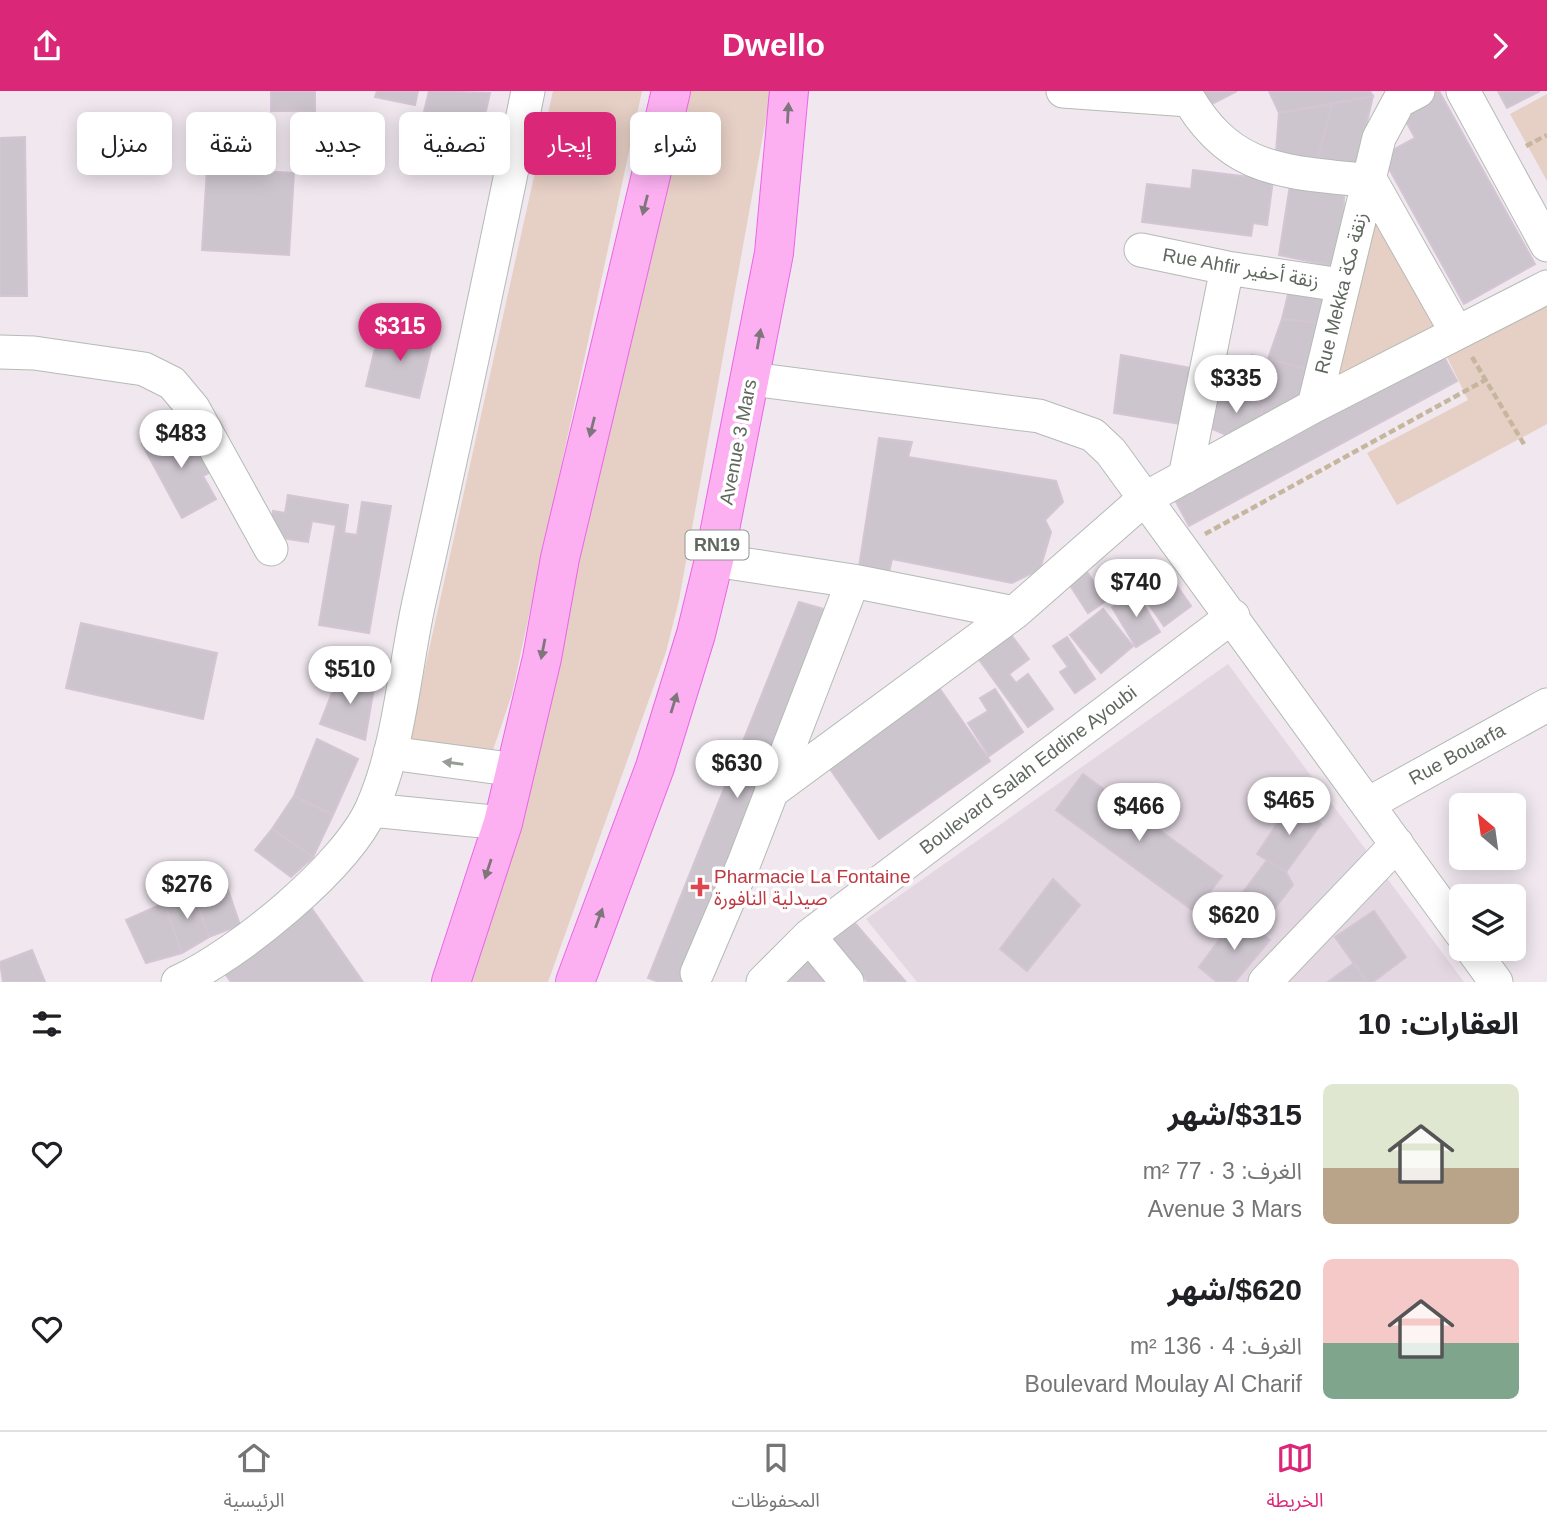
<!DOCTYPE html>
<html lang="ar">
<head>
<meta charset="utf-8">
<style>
  :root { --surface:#fff; --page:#f6f6f6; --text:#202124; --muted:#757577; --line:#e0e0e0; --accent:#db2777 }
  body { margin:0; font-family:Arial,"Noto Sans Arabic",sans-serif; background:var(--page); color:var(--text); direction:rtl; height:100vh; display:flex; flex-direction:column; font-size:26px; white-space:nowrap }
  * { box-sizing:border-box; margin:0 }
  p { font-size:23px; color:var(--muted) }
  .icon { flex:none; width:38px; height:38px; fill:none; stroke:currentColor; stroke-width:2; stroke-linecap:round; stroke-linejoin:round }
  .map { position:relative; height:891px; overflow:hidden; direction:ltr }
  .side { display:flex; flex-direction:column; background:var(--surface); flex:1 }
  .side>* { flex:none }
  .guide { position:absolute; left:21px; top:21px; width:700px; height:63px; direction:rtl; display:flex; gap:14px }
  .needle { width:46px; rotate:331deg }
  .fabs { position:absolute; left:1449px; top:702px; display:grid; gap:14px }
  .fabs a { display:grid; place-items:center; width:77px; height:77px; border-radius:10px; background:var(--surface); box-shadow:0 4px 18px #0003; font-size:35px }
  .price { position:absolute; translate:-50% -60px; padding:0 16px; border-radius:24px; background:#fff; color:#222; font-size:23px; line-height:46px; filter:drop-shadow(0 2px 4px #0008) }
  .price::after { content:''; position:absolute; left:50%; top:42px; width:21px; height:16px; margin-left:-10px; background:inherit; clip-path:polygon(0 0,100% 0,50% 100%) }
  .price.on { background:var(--accent); color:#fff }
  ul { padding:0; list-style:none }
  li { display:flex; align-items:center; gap:21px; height:175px; padding:0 28px }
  li span { display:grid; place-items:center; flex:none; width:196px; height:140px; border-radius:10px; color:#555 }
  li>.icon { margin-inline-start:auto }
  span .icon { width:84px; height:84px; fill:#fffc; stroke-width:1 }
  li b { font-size:30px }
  h2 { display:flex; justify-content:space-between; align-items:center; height:84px; padding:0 28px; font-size:30px }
  .tag { padding:0 24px; border-radius:10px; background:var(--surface); box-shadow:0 4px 18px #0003; font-size:24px; line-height:63px }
  .tag.on { background:var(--accent); color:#fff }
  header { display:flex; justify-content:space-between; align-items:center; height:91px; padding:0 28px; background:var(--accent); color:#fff; font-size:32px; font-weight:600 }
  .tab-bar { display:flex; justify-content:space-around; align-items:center; height:98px; border-top:2px solid var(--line); background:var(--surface); font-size:19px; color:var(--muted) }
  .tab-bar a { display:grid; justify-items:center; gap:4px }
  .tab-bar .on { color:var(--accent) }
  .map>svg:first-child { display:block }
</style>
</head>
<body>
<header><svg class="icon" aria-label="forward" viewBox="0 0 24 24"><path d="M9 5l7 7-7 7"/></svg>Dwello<svg class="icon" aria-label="share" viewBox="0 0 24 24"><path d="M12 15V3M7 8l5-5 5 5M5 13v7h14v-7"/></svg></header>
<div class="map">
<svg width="1547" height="891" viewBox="0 0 1547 891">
  <rect width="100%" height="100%" fill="#f0e7ef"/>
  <path fill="#e3d8e2" d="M1228,573L1464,891H917L866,828Z"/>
  <path fill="#e6cfc5" d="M553,0H642L512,603L492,662L409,649Z
    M681,0H771L679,509L666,561L548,891H448L543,602L594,408Z
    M1547,3V90L1510,23Z
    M1379,111L1445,230L1332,291Z
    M1547,200V333L1397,414L1367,362L1468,309L1442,256Z"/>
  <path fill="#cdc5ce" stroke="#d4c5d4" stroke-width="2" d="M271,0H315V20H271Z
    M377,0H418L415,14L375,6Z
    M429,0L490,2L480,46L421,33Z
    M1200,0H1237L1208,15Z
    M1269,0H1370L1373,5L1279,22Z
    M1431,0H1439L1535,173L1464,213L1382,65L1415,47L1399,17Z
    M1498,0H1540L1507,17Z
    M1373,5L1357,74L1318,67L1332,13Z
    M1332,13L1318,67L1276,62L1279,22Z
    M25,46L27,205H0V47Z
    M207,77L294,82L289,164L202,159Z
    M1193,79L1273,89L1267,134L1253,132L1251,145L1142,131L1147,93L1191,98Z
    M1290,94L1344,103L1343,141L1332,175L1279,164Z
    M1291,191L1329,194L1321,232L1282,228Z
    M1282,228L1321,232L1306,278L1268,268Z
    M380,237L433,249L419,307L366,295Z
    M1121,264L1196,278L1181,333L1114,322Z
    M1252,264L1306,278L1301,304L1255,338L1265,312L1241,306Z
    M1443,264L1457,290L1189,435L1175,409Z
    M1221,302L1265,312L1255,338L1233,347L1210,337Z
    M178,334L190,357L199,352L214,379L203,385L216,408L182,427L142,353Z
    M879,347L912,351L908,366L1056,390L1063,411L1045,429L1051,441L1040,478L1012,492L892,468L888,486L859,476Z
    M288,404L348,414L344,442L357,444L362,411L391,415L369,542L319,534L336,434L312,430L308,451L269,445L273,420L285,422Z
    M1082,473L1106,510L1088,522L1064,485Z
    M1168,482L1191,515L1164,535L1141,502Z
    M1136,501L1160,541L1136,556L1112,516Z
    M799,511L827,519L685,891H659L648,887Z
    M1103,518L1133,555L1101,582L1070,544Z
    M81,532L217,562L203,628L66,597Z
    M1003,533L1029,568L1009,583L1016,592L1028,583L1053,618L1028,636L970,556Z
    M1067,546L1095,588L1075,602L1060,581L1068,576L1053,555Z
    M340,581L375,591L365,649L320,633Z
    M933,588L990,670L879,748L821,665Z
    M995,598L1023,641L989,665L968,632L988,620L980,607Z
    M317,648L358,668L333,724L294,705Z
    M1083,683L1222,785L1195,821L1056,719Z
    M294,705L333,724L313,766L272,738Z
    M1292,710L1321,733L1286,781L1257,763Z
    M272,738L313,766L291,786L255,759Z
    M1267,769L1286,781L1293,794L1257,840L1229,820Z
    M1053,788L1080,814L1027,880L1000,858Z
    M225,790L240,834L209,846L193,799Z
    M193,799L209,846L182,862L164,812Z
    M164,812L182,862L146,872L126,829Z
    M310,815L363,891H231L221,877Z
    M1374,820L1406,866L1373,891H1367L1335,846Z
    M847,823L906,891H868L825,842Z
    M1237,825L1270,849L1235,891H1217L1199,876Z
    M810,858L838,891H771Z
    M32,859L45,891H3L0,871Z
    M1354,872L1367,891H1328Z"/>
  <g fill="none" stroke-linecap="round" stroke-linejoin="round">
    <g stroke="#b4bbb4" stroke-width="35">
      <path id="minor" d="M1063,0L1189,9
        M1184,0C1230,84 1285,80 1371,90L1457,242
        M1463,0L1547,154
        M1141,159L1227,177L1341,194
        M0,261L34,262L144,278L172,292L193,317L271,458
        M751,288L1039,325L1093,344L1111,361L1461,842
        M1314,315L1379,47L1399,10L1418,0
        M1185,386L1227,177
        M714,469L853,490L1014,522
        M390,662L516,679
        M771,701L1014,522L1144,408L1314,315L1547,196
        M1368,713L1547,614
        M371,719L503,732
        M809,845L847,891
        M1472,858L1496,891
        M697,882L744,772L853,490
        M178,891C237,864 345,777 372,717C400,653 404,579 419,511C457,341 493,171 528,0
        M763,891L809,845L1233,525
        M1265,891L1397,753"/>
    </g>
    <g stroke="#ec64e8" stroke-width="40">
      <path id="major" d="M451,891L503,732L542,567L560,467L671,0
        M575,891L655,676L696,543L714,469L774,162L789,0"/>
    </g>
    <path stroke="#c6b69e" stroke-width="4.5" stroke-dasharray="7 3.5" stroke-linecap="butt" d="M1526,55L1547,44
      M1472,266L1525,355
      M1205,443L1487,288"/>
    <use href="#minor" stroke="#fff" stroke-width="33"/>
    <use href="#major" stroke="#fcb0f1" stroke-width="38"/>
  </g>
  <defs><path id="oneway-solid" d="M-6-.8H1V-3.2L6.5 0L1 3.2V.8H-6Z" transform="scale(1.75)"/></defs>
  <g fill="#7e767b">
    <use href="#oneway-solid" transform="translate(788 22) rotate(-87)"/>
    <use href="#oneway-solid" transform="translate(645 114) rotate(104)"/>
    <use href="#oneway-solid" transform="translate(759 248) rotate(-80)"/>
    <use href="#oneway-solid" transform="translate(592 336) rotate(104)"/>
    <use href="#oneway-solid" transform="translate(543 558) rotate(101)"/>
    <use href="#oneway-solid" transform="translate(674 612) rotate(-73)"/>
    <use href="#oneway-solid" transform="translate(488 778) rotate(108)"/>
    <use href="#oneway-solid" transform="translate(599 827) rotate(-70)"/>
  </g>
  <use fill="#979c96" href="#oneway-solid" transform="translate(453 672) rotate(-172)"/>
  <path fill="#e0444e" stroke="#fff" stroke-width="2.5" d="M696.5 785.5h7v7h7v7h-7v7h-7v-7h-7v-7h7z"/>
  <g text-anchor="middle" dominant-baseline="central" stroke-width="7" stroke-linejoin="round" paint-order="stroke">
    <rect fill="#fff" stroke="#8f958e" stroke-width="2" x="685.5" y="439.5" width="63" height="29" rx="5"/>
    <g font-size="18" font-weight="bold" fill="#5f675e">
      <text x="717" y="454">RN19</text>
    </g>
    <g font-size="19" fill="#5f675e" stroke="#fff">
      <text transform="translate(1241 177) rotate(10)">Rue Ahfir زنقة أحفير</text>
      <text transform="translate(1341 202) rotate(-76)">Rue Mekka زنقة مكة</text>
      <text transform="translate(738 351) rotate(-79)">Avenue 3 Mars</text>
      <text transform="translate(1457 663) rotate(-29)">Rue Bouarfa</text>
      <text transform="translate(1028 679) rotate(-37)">Boulevard Salah Eddine Ayoubi</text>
    </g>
    <g font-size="19" fill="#be3a42" stroke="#fff" text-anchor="start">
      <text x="714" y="785">Pharmacie La Fontaine<tspan x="714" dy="22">صيدلية النافورة</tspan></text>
    </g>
  </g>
</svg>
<div class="fabs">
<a><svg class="needle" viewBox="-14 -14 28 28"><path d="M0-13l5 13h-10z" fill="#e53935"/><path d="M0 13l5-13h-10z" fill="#757577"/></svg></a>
<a><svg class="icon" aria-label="layers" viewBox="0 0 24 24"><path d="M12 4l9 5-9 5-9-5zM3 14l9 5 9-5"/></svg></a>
</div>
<b class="price on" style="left:400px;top:272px">$315</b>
<b class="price" style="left:1236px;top:324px">$335</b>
<b class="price" style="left:181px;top:379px">$483</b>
<b class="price" style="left:1136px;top:528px">$740</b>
<b class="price" style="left:350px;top:615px">$510</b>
<b class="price" style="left:737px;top:709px">$630</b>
<b class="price" style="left:1289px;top:746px">$465</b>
<b class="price" style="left:1139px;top:752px">$466</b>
<b class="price" style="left:187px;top:830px">$276</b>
<b class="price" style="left:1234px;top:861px">$620</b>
<div class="guide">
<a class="tag">شراء</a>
<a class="tag on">إيجار</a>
<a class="tag">تصفية</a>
<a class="tag">جديد</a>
<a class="tag">شقة</a>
<a class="tag">منزل</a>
</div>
</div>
<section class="side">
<h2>العقارات: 10<svg class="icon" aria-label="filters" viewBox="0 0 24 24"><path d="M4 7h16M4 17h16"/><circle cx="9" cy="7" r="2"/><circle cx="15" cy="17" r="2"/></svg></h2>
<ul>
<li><span style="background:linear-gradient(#dfe7d0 60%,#b9a48a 0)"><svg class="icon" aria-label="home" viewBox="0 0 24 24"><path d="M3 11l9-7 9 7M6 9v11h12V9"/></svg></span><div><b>$315/شهر</b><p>الغرف: 3 · 77 m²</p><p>Avenue 3 Mars</p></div><svg class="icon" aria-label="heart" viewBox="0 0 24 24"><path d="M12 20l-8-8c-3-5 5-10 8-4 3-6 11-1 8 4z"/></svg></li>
<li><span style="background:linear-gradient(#f6c9c9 60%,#7fa58c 0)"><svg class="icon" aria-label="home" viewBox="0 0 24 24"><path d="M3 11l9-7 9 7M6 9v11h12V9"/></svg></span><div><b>$620/شهر</b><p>الغرف: 4 · 136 m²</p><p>Boulevard Moulay Al Charif</p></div><svg class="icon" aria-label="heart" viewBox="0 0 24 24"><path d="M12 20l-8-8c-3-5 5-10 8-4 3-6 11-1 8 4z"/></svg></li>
</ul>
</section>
<nav class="tab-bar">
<a class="on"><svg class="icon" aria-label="map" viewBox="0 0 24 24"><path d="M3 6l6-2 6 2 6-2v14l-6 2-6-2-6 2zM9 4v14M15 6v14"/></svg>الخريطة</a>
<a><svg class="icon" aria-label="saved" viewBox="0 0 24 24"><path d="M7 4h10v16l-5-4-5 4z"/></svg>المحفوظات</a>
<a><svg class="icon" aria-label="home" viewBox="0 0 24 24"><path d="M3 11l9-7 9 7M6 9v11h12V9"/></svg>الرئيسية</a>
</nav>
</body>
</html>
